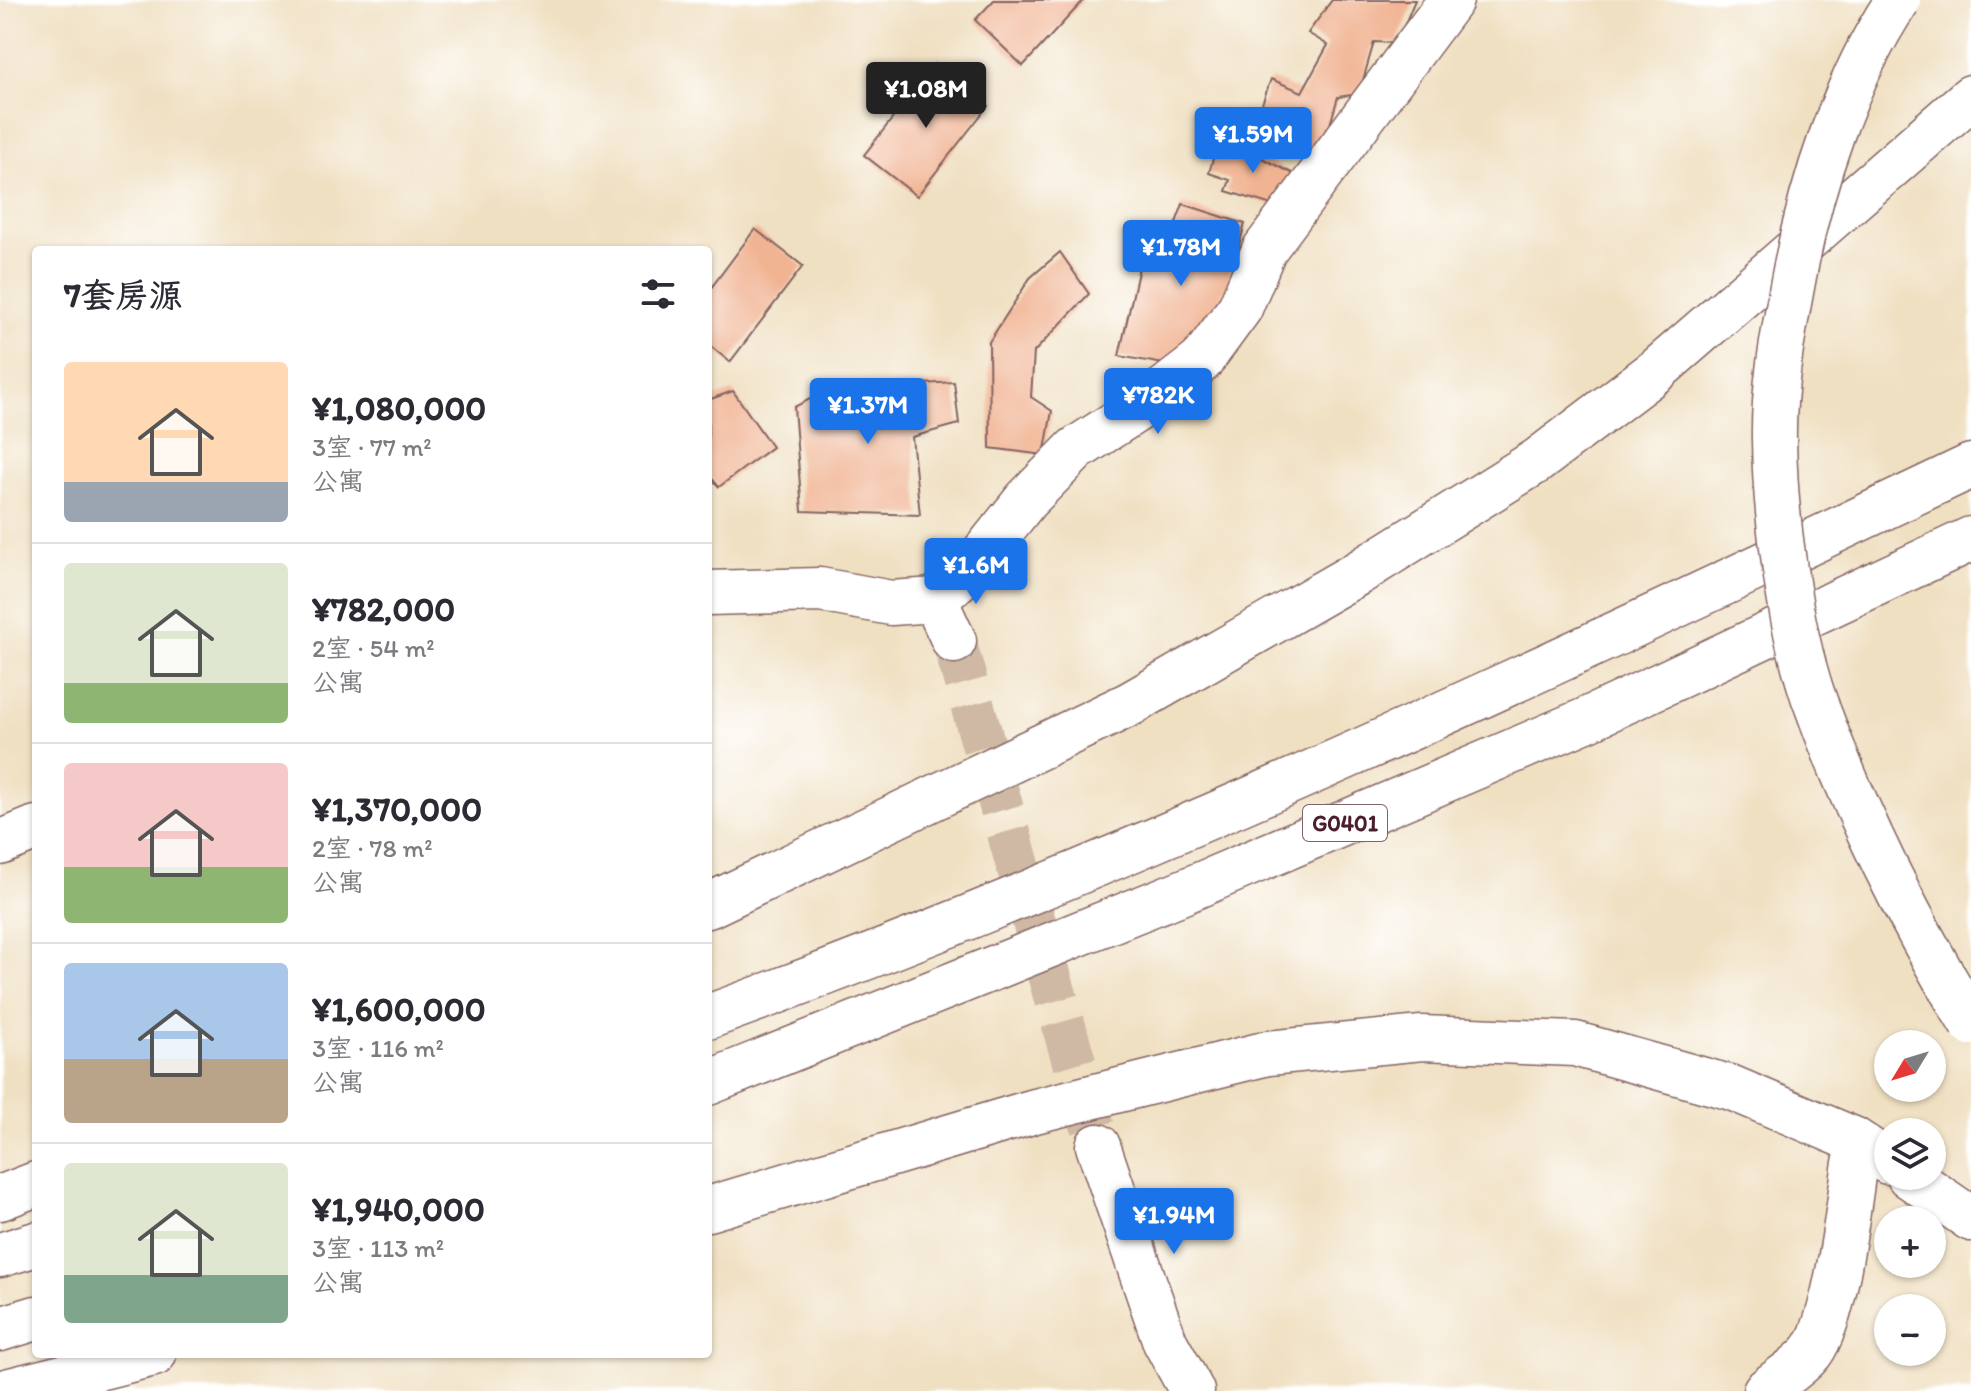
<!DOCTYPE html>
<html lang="zh">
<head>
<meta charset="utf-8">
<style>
  :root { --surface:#fff; --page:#f7f7f7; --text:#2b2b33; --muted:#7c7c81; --line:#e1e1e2; --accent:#1a73e8 }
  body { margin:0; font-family:Itim,"LXGW WenKai TC",sans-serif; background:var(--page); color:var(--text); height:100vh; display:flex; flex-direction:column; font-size:30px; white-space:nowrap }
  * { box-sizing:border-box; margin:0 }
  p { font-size:26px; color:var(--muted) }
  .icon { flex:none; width:44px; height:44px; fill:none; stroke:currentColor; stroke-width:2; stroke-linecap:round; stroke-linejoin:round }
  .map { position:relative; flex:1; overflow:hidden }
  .drawer { position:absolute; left:32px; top:246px; width:680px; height:1112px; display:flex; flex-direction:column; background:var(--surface); border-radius:8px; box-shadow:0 2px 6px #0004 }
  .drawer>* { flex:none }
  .needle { width:52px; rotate:232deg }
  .tools { position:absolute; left:1874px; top:1030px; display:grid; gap:16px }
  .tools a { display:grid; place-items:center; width:72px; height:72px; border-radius:50%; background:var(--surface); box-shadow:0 2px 6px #0004; font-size:40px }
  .price { position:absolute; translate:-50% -68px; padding:0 18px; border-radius:8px; background:var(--accent); color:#fff; font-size:26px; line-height:52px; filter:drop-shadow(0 2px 4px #0008) }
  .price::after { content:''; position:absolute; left:50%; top:48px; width:24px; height:18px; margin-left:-12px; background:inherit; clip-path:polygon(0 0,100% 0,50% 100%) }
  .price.current { background:#222; color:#fff }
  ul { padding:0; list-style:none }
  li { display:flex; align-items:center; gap:24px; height:200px; padding:0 32px }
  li+li { border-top:2px solid var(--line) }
  li span { display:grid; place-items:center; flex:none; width:224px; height:160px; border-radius:8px; color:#555 }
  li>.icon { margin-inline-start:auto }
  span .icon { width:96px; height:96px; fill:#fffc; stroke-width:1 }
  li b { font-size:34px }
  h2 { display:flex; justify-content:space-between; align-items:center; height:96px; padding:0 32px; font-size:34px }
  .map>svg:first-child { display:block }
</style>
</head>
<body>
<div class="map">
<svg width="1971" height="1391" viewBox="0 0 1971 1391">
  <rect width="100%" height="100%" fill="#fff"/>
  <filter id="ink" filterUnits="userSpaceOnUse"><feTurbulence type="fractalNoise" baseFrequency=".0125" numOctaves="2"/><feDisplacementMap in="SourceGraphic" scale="16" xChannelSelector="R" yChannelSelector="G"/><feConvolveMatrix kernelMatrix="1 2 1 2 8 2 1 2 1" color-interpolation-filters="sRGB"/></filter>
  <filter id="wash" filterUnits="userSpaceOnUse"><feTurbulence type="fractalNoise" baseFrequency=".006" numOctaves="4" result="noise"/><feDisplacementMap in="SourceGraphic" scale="32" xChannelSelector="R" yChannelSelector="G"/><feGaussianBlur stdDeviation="1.8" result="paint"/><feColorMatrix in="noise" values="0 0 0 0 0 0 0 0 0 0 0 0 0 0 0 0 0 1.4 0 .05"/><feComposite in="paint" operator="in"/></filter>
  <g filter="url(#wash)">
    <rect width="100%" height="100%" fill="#f0e0c2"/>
    <g id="blocks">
      <path fill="#f1b493" d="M994,0H1084L1023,66L975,20Z
        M1332,0H1415L1397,43L1374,42L1359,94L1338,97L1318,166L1250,137L1271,79L1302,92L1328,45L1308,33Z
        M935,64L988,106L917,196L864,155Z
        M1219,137L1302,178L1285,209L1226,191L1230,180L1209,173Z
        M1183,204L1245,224L1228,284L1180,367L1119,356L1140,263H1161Z
        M755,229L803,266L730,362L708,344V292Z
        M1060,252L1089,294L1034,352L1031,397L1052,411L1044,455L990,448L989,342L1030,278Z
        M954,382L959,424L912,437L920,515L802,511L794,407L828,390Z
        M733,391L772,447L719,487L708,474V400Z"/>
    </g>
  </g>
  <g filter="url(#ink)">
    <use href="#blocks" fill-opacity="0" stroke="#846360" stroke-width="2"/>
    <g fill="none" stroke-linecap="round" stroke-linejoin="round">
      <path stroke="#cfb9a4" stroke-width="44" stroke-dasharray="44 22" stroke-linecap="butt" d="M954,641L1098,1146"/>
      <g stroke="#846360" stroke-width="47">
        <path id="minor" d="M708,593L820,590L891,603L935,600L975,564L1026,500L1076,449L1144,405L1201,361L1240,308L1264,250L1451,0
          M935,600L954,641
          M0,843L36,828
          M1098,1146L1165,1342L1192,1391
          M1765,1391C1779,1379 1796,1369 1808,1356C1836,1329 1848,1205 1855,1163"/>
      </g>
      <g stroke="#846360" stroke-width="47">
        <path id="highway" d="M708,906L1130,704L1358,573L1537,461L1657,370L1971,97
          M708,1017C1140,860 1557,664 1971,466
          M708,1083L1185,891L1586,720L1971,539
          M1909,1176L1971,1219
          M0,1198L36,1184
          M708,1209L1035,1111L1268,1053L1422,1038L1575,1044L1732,1088L1853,1139L1888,1162
          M0,1255L36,1244
          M0,1329L36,1318
          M6,1391L154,1354"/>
      </g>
      <use href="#minor" stroke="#fff" stroke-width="44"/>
      <use href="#highway" stroke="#fff" stroke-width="44"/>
      <g stroke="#846360" stroke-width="47" stroke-linecap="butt">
        <path id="highway-bridge" d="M1898,0C1845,79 1811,184 1794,276C1784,330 1773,384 1774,439C1775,514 1789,625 1813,696C1852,806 1910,923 1971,1023"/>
      </g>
      <use href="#highway-bridge" stroke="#fff" stroke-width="44"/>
    </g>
  </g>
  <g text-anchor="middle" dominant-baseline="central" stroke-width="6" stroke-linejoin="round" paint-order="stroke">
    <rect fill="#fff" stroke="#80626b" stroke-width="2" x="1303" y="805" width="84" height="36" rx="6"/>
    <g font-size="22" font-weight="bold" fill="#4a1f2b">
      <text x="1345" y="823">G0401</text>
    </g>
  </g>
</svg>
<div class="tools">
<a><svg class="needle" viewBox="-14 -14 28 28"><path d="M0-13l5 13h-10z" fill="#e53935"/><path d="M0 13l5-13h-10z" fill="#7c7c81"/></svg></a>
<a><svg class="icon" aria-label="layers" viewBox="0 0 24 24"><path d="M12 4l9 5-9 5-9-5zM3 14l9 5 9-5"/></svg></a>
<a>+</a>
<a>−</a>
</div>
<b class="price current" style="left:926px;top:130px">¥1.08M</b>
<b class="price" style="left:1253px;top:175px">¥1.59M</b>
<b class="price" style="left:1181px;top:288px">¥1.78M</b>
<b class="price" style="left:1158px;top:436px">¥782K</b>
<b class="price" style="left:868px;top:446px">¥1.37M</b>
<b class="price" style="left:976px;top:606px">¥1.6M</b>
<b class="price" style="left:1174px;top:1256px">¥1.94M</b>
<section class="drawer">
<h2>7套房源<svg class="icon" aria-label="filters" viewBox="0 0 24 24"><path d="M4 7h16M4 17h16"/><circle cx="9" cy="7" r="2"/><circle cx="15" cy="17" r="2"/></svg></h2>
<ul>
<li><span style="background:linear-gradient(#ffd9b3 75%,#9aa5b1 0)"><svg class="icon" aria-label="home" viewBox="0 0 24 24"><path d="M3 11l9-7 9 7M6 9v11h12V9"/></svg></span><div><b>¥1,080,000</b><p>3室 · 77 m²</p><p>公寓</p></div></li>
<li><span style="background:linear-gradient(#dfe7d0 75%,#8fb573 0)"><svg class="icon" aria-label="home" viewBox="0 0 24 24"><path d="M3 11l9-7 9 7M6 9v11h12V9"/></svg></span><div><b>¥782,000</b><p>2室 · 54 m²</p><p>公寓</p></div></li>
<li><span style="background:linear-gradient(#f6c9c9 65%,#8fb573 0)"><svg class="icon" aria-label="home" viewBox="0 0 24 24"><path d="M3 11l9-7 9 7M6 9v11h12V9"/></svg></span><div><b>¥1,370,000</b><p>2室 · 78 m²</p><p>公寓</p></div></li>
<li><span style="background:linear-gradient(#a9c7e8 60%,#b9a48a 0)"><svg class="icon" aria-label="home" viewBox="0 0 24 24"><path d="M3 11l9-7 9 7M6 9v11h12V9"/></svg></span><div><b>¥1,600,000</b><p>3室 · 116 m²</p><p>公寓</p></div></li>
<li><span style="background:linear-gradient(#dfe7d0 70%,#7fa58c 0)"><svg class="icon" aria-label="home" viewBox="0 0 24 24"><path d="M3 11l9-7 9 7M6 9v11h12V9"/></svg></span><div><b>¥1,940,000</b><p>3室 · 113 m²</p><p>公寓</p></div></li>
</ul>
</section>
</div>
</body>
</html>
